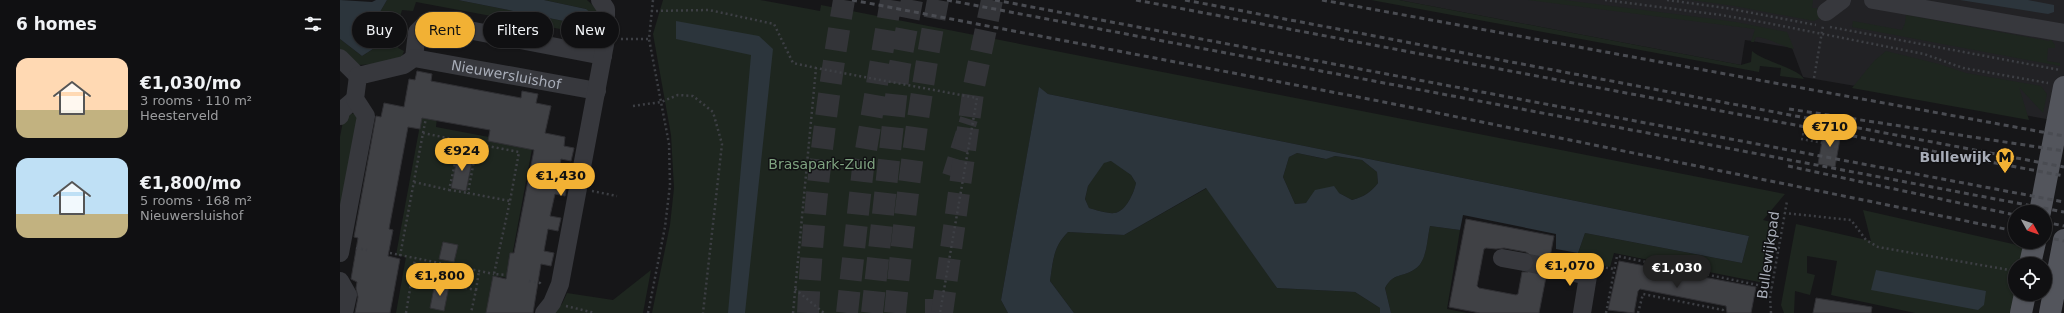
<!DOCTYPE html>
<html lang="en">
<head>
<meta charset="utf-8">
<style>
  :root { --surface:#101012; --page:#19191b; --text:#f1f3f6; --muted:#9c9d9f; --line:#303032; --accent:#f2b134 }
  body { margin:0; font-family:"DejaVu Sans",sans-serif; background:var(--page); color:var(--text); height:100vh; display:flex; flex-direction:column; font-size:15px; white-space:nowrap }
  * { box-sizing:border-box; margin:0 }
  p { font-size:13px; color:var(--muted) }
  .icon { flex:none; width:22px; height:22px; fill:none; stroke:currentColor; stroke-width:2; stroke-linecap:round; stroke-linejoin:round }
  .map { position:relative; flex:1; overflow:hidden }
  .drawer { display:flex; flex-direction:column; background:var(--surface); width:340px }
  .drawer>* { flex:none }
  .banner { position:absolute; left:12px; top:12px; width:380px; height:36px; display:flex; gap:8px }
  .needle { width:26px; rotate:130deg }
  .tools { position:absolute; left:1668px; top:205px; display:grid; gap:8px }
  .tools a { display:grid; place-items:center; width:44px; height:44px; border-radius:50%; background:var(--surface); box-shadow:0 1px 3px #0004,0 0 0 1px var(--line); font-size:20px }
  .price { position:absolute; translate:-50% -34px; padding:0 9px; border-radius:14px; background:var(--accent); color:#111; font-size:13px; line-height:26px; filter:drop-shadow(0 1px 2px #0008) }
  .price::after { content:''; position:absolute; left:50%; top:24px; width:12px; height:9px; margin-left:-6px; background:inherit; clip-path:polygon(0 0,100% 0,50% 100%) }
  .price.active { background:#222; color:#fff }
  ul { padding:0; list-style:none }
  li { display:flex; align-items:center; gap:12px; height:100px; padding:0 16px }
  li span { display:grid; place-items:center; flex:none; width:112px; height:80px; border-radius:12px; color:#555 }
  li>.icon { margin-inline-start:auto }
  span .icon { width:48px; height:48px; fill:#fffc; stroke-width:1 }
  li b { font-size:17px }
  h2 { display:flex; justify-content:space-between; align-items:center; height:48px; padding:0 16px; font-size:17px }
  .tag { padding:0 14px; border-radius:18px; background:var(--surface); box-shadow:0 1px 3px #0004,0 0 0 1px var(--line); font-size:14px; line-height:36px }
  .tag.active { background:var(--accent); color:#111 }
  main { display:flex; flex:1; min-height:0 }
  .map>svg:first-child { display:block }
</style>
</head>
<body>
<main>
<section class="drawer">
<h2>6 homes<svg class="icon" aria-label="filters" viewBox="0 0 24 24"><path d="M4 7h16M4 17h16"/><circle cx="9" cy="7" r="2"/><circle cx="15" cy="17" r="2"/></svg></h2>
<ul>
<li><span style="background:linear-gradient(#ffd9b3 65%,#c2b280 0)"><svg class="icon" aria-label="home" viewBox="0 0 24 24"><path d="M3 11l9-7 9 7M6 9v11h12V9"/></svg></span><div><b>€1,030/mo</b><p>3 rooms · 110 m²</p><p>Heesterveld</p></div></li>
<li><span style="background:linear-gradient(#bfe0f5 70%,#c2b280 0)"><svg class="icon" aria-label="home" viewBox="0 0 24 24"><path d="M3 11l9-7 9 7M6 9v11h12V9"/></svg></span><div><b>€1,800/mo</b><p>5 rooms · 168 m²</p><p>Nieuwersluishof</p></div></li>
</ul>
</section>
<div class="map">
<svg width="1724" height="313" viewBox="0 0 1724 313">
  <rect width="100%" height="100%" fill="#161618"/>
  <path fill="#222225" d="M1059,0H1724V122L1463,77L1452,48L1412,41L1405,40L1401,65Z"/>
  <path fill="#1e261f" d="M47,0H118L244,25L246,9L204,0H247L258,10L260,43L248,47L247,34L76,2L73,11L62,10L54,37L61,40L58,48L64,51L61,59L41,64L17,65L0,49V39L22,56L33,49V24Z
    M323,0H420L480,11L481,5L1445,194L1423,220L1439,224L1429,284L1274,253L1270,267L1243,261L1244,256L1238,253L1245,233L1402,263L1409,236L708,94L699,88L661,300L668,313H312L330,225L334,188L331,135L313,34Z
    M1031,0H1059L1401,65L1411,62L1412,51C1425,62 1457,68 1464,79L1440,76L1441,68L1420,66L1419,72Z
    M1188,0H1224L1335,14L1396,22L1447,32L1454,49C1440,46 1430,38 1416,37L1414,42H1411L1415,29Z
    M1351,0H1473L1472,8H1477V13H1481L1480,18L1474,21L1394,6Z
    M1566,15L1709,41L1710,38L1715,45V48H1708L1707,61L1720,63V66L1512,27L1513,21L1562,30L1565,23Z
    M1546,51L1599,64L1626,73L1701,86L1707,94L1703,113L1679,87L1689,120L1512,88L1534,61Z
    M15,113L21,121L0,232V137L4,116Z
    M82,114L97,117L96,127L170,141L195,133L168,278L155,276L149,313H56L66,257L56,255Z
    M957,153L985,159L995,156L1022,160L1037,172L1038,183C1031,192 1024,197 1012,200L999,193L966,203L955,204L943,177L949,157Z
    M772,161L791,175L796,183C794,193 786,211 775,213C768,214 756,210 749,208L745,199L748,186L764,162Z
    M867,188L937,288L1015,292L1040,308V313H734L710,281C713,261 713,247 728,232L784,235Z
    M1523,210L1686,247L1683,264H1675L1674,313H1575L1491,295L1497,261L1467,256V273L1475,275L1470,295L1455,291L1454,313H1444L1441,305L1456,224L1531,241Z
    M1090,226L1120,230L1107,309L1127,313H1051L1045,288C1054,272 1062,278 1075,269C1087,262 1087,238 1090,226Z
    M311,270L303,313H211L222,304L227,293L273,300Z"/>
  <path fill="#2c353c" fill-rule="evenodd" d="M0,0L32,2L36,0H47L33,24V49L22,56L0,39Z
    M118,0H204L246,9L251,13L249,22L244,25Z
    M1620,0H1688L1714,5V12L1708,14Z
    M336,21L419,36L433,49L405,313H388L411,55L336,39Z
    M699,87L708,94L1409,236L1402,263L1245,233L1238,253L1216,249V234L1123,215L1120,230L1090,226C1087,239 1087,262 1075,269C1062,278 1054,272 1045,288L1051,313H1040V308L1015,292L937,288L866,188L784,235L728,232C713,247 713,261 710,281L734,313H668L661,300ZM957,153L986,159L995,156L1022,160L1037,172L1038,183C1031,192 1024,197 1012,200L999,193L994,186L975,190L966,203L955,204L943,177L949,157ZM771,161L791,175L796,183C794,193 786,211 775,213C768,214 756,210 749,208L745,199L748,186L764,163Z
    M1536,270L1646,291L1644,305L1638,310L1531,290Z"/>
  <path fill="#404145" stroke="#303034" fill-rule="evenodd" d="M77,71L92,74L91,81L181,98L182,91L198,94L196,103L211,106L205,133L225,137L224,146L234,148L231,161L221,159L217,181L227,183L225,196L215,194L210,216L221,218L218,231L208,229L204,251L214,253L211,266L201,264L193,313H146L153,276L166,279L170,253H174L194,150L148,141L150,130L82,118L80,129L68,127L49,229L53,230L48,256L60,259L50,313H15L18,297L16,288L17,282L11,279L18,238L14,237L36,116L41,117L44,103L64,107L69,79L75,80Z
    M1484,130L1501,133L1495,167L1478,164Z
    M118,154L133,157L126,191L111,188Z
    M1126,219L1214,236L1210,257L1201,260L1198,265L1201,274L1206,277L1199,313H1140L1109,307ZM1146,248L1156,249L1164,248L1186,252L1194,258L1192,268L1188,272H1182L1178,294L1176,295L1139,288L1137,286L1144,249Z
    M103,242L118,245L114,262L99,259Z
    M1279,261L1416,287L1411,313H1387L1386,306L1300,289L1298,291L1294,313L1268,310Z
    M95,283L109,286L104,311L90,308Z
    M1476,298L1532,307L1531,313H1473Z"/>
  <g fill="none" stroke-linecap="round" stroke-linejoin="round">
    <path stroke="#333438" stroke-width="18" stroke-dasharray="18 9" stroke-linecap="butt" d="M611,176L629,119
      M1184,262L1208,267
      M594,299V313"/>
    <path stroke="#333438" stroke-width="22" stroke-dasharray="22 11" stroke-linecap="butt" d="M468,313C473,208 486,104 504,0
      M507,313L523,168L551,0
      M532,313L559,70L572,0
      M555,313C565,208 578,104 598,0
      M602,313L634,86L652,0"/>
    <path stroke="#3d3f44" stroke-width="2.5" stroke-dasharray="2 3" stroke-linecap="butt" d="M1265,0L1381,15L1427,23L1584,54L1623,68L1708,83
      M1327,0L1386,8L1476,25
      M311,11L369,10L434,24L453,63L476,68
      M1490,27L1720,70
      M281,39H309
      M1474,78L1483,26
      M293,106L321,102L338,95L353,96L373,112L382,144L363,313
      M83,133L86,118
      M1462,134L1496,142
      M1461,139L1495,145
      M137,144L179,152L170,201
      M1494,150L1498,137
      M74,182L109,190L120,141
      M109,190L128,193
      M252,191L277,196
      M1444,213L1511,220L1526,240L1538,247L1675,271
      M16,248L27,250
      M50,253L154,274
      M60,256L83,133L137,144L128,193L170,201L154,274L166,275
      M1261,267L1275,269
      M71,277L136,290L131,313
      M189,281L200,283L202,286
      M455,289L484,313
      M136,290L139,271
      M226,306L255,313
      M66,313L75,259
      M308,313L325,227L330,185L329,144L309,39L313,0
      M453,313L476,68L637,98L600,313
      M1266,313L1277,256L1432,288
      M1298,313L1303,294L1383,310V313
      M1431,313L1430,297L1447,201"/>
    <g stroke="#37383d" stroke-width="18">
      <path d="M1533,0L1724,33"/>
      <path d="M1486,12L1502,0"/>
      <path d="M0,58L18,76"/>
      <path d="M74,58L77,32L87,22L263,56"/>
      <path d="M0,116L1,111L15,99"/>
      <path id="s1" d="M0,253L26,116L15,99L18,76L64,65L74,58L257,91"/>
      <path d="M1162,258L1184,262"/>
      <path d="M1208,267L1248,276L1242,313"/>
      <path d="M0,281L8,295L4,313"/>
      <path d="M204,313L212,303L220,284L266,39V9L260,0"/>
    </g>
    <path stroke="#53555c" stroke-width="22" d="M1700,212L1724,87
      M1690,264L1695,242
      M1681,313L1685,294
      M1710,313L1724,240"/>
    <path stroke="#4a4c52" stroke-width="3" stroke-dasharray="5 4" stroke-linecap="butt" d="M512,0L1039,101L1675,231
      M607,0L1724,212
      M655,0L1724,202
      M796,0L1724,176
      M845,0L1724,167
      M982,0L1724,136
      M1449,109L1724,151
      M1448,166L1675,215
      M1705,222L1724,226
      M1705,237L1724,241"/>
  </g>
  <defs>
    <g id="metro-pin" transform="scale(1)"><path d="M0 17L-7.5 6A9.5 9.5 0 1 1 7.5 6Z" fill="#f2b134" stroke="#111113"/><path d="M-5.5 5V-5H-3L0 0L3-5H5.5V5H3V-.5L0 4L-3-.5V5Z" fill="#111"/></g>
  </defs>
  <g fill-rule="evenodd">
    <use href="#metro-pin" x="1665" y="157"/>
  </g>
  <g text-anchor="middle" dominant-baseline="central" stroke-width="3" stroke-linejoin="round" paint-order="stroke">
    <g font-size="14" fill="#a8adb8" stroke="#111113">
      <text stroke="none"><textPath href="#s1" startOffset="336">Nieuwersluishof</textPath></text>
      <text transform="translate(1428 255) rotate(-82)">Bullewijkpad</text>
    </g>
    <g font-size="14" font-weight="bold" fill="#a8adb8" stroke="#111113" text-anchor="end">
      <text x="1651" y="157">Bullewijk</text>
    </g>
    <g font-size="14" fill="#7fa381" stroke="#111113">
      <text x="482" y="164">Brasapark-Zuid</text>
    </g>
  </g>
</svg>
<div class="tools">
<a><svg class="needle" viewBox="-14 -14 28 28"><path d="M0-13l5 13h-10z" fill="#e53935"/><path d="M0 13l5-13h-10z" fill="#9c9d9f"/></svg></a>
<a><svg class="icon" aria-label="locate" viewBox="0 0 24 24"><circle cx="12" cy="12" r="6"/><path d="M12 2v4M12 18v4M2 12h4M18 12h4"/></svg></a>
</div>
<b class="price" style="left:1490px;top:148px">€710</b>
<b class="price" style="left:122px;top:172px">€924</b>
<b class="price" style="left:221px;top:197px">€1,430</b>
<b class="price" style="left:1230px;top:287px">€1,070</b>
<b class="price active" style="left:1337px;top:289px">€1,030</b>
<b class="price" style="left:100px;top:297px">€1,800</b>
<div class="banner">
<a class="tag">Buy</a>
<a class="tag active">Rent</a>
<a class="tag">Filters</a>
<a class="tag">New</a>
</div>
</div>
</main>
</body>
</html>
